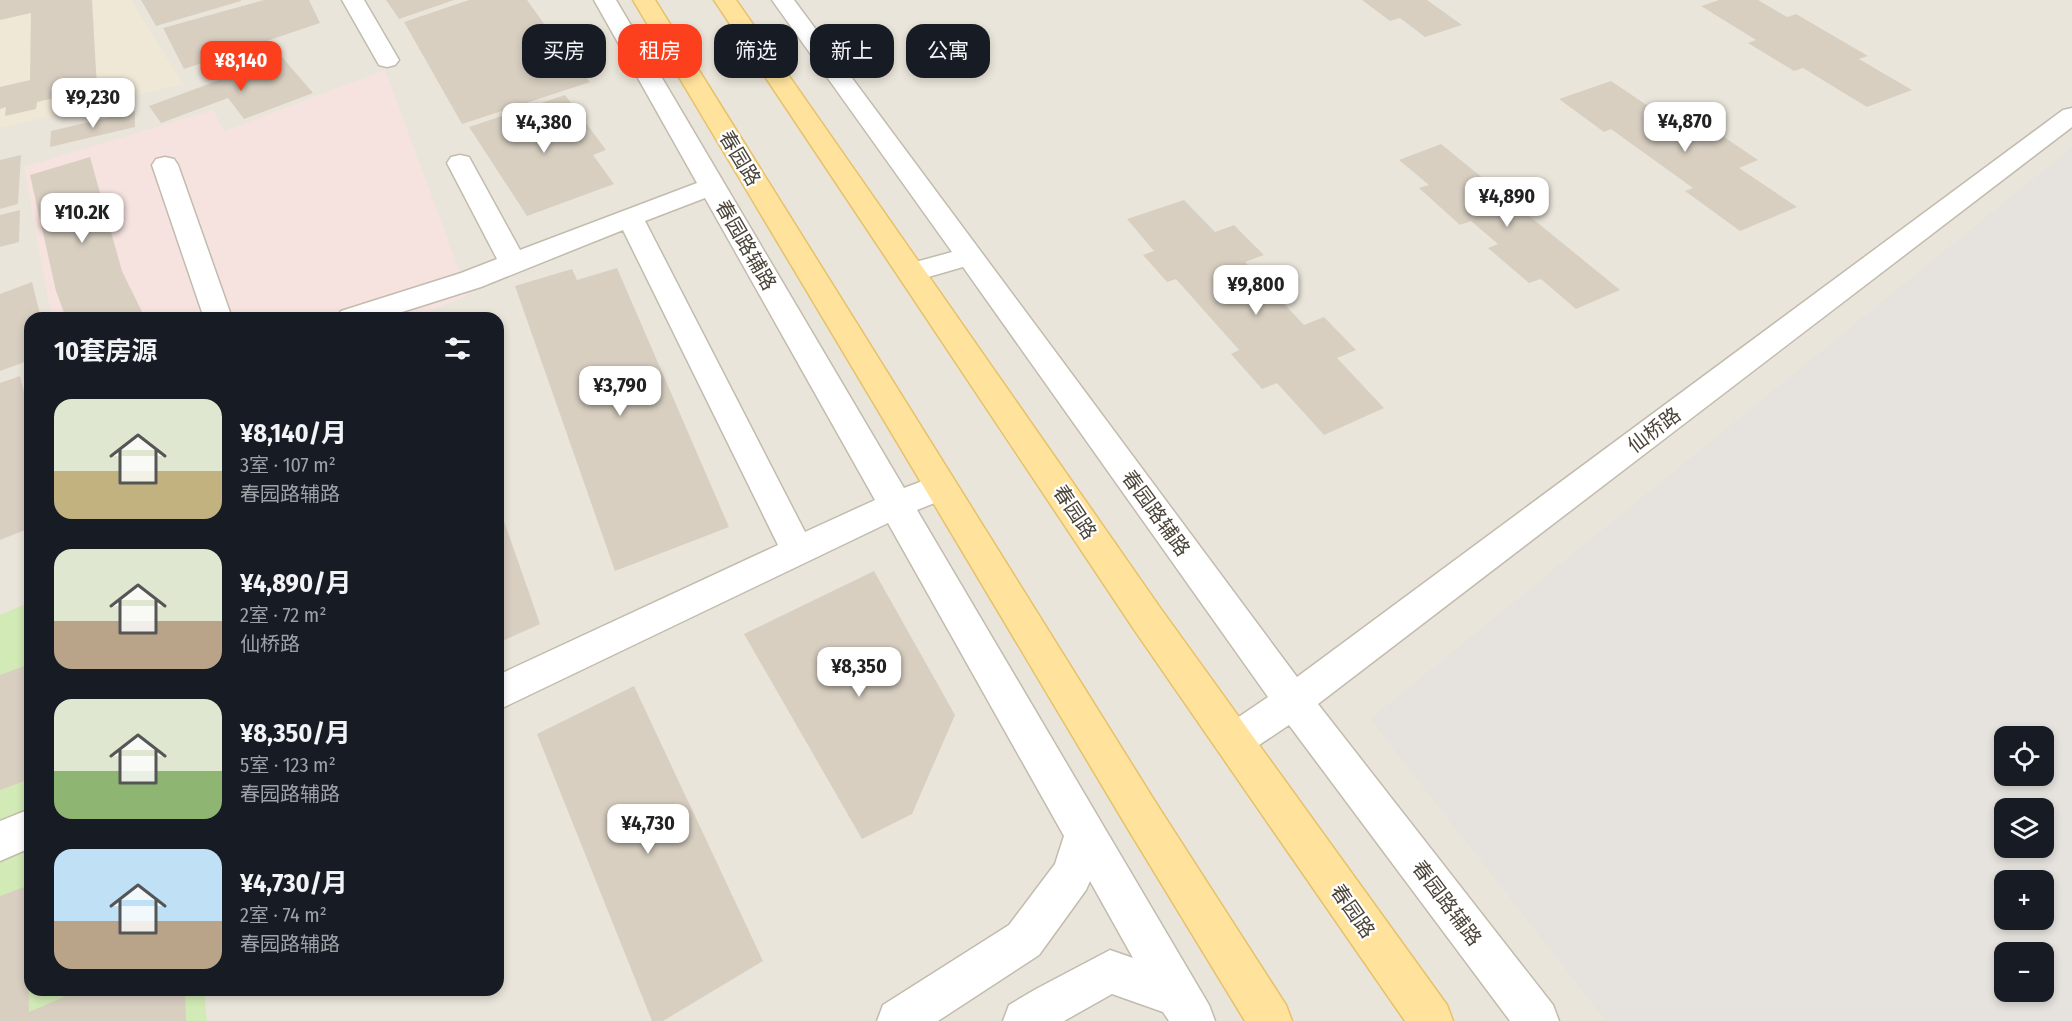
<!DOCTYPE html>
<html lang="zh">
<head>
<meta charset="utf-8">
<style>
  :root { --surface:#171b24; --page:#20242c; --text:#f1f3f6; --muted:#9ea1a6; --accent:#fc3f1d }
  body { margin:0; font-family:"Fira Sans Condensed","Noto Sans SC",sans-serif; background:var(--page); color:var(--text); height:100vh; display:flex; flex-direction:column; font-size:22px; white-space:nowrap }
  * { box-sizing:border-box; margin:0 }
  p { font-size:20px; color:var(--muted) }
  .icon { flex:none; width:33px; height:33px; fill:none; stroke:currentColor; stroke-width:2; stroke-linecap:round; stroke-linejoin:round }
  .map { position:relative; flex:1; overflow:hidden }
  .details { position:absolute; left:24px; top:312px; width:480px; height:684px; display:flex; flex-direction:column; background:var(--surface); border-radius:18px; box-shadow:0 3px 9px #0003 }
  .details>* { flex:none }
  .guide { position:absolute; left:522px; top:24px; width:570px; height:54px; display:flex; gap:12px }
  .fabs { position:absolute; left:1994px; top:726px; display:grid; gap:12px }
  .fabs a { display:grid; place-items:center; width:60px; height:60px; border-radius:12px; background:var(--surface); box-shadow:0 3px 9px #0003; font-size:30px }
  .price { position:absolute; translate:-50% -51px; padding:0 14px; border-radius:12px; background:#fff; color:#222; font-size:20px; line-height:39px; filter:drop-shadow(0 2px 3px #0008) }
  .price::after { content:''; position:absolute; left:50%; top:36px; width:18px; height:14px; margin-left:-9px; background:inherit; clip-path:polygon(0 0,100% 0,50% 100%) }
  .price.on { background:var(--accent); color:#fff }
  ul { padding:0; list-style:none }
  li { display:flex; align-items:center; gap:18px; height:150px; padding:0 30px }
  li span { display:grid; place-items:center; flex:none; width:168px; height:120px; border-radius:18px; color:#555 }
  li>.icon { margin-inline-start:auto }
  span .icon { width:72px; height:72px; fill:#fffc; stroke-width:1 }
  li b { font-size:26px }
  h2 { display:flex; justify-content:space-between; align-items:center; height:72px; padding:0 30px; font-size:26px }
  .pill { padding:0 21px; border-radius:18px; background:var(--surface); box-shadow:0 3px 9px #0003; font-size:21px; line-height:54px }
  .pill.on { background:var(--accent); color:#fff }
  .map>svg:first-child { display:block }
</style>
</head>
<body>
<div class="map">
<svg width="2072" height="1021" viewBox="0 0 2072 1021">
  <rect width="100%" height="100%" fill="#f6f3ec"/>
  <path fill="#eae5da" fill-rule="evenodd" d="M0,0H2072V1021H0ZM30,318H498V990H30ZM2004,736H2043V776H2004ZM2004,808H2043V848H2004ZM2004,880H2043V920H2004ZM2004,952H2043V992H2004Z"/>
  <path fill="#e6e2dd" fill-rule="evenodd" d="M2072,147V1021H1606L1370,719ZM2004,736H2043V776H2004ZM2004,808H2043V848H2004ZM2004,880H2043V920H2004ZM2004,952H2043V992H2004Z"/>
  <path fill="#efe8d6" d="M0,0H131L183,84L0,128Z"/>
  <path fill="#f6e3e0" d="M385,70L459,270L466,296L414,318H54L48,299L24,167L213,110L224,131Z"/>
  <path fill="#d2eab5" d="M30,602V990H204L207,1021H0V615Z"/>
  <path fill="#d8cfc1" d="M0,0H92L97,88L37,102L36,109L5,116L6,107L0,109V87L30,80L31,13L0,20Z
    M141,0H241V1L156,26Z
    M264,0H309L320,23L184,69L163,28Z
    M386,0H454L399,19Z
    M469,0H527L565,53L590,82L462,124L404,22Z
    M1362,0H1427L1462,25L1425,37L1400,18L1390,21Z
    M1719,0H1758L1787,17L1796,14L1868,56L1859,59L1912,90L1867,107L1803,68L1794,71L1748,43L1756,40L1701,6Z
    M282,57L313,93L244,119L228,98L161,123L149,106Z
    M1611,81L1657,112L1677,105L1758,160L1739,168L1797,207L1740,231L1685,191L1693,188L1611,129L1604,132L1559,99Z
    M565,95L606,150L593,155L614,184L527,216L469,127Z
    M135,111V127L50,147L51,131Z
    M1441,144L1620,290L1576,309L1541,279L1529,283L1488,248L1498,244L1471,221L1460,225L1419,188L1429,185L1399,160Z
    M21,155L18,204L0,209V160Z
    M90,157L122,271L145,318H66L56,291L30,175Z
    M1184,200L1215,232L1234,225L1264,255L1245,262L1304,325L1324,317L1356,350L1337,358L1384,408L1324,435L1277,383L1262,389L1231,354L1239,350L1176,279L1167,282L1143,255L1154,251L1127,219Z
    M20,210L19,242L0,247V215Z
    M617,268L729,527L615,571L515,286L572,269L577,280Z
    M32,282L41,318H30V360L0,371V294Z
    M20,376L30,417V528L0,540V383Z
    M498,504L540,624L498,643Z
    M874,571L955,715L912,814L862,839L744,634Z
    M30,664V779L0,790V675Z
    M634,686L763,961L663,1021H652L537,734Z
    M27,886L29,1012L80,990H185L186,1021H0V896Z"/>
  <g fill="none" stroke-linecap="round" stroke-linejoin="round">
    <g stroke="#c2bbae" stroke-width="3">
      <path id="minor" d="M342,0H364L399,60L395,65L387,67L379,65Z
        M594,0H616L904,488L941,474L952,478L957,487L952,496L917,510L1209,1005L1215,1021H1169L1163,1012L1112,994L1064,1021H1003L1009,1005L1036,989L1110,950L1133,958L1090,881L1086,890L1039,955L938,1021H877L883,1005L1009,925L1055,864L1064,836L888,523L498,710V675L778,545L623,230L481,287L383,318H337L341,311L461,273L497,259L447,163L451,157L460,155L469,157L520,250L697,183ZM705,198L875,500L805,532L645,221Z
        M772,0H794L1297,677L2063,110L2072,108V127L1318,704L1553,1005L1559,1021H1510L1289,725L1247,753L1234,759L1221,753L1215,741L1221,729L1268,697L963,267L911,282L901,280L897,273L901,266L952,252Z
        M165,157L174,159L178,165L232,318H204L152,165L156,159Z
        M30,809V848L0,861V821Z"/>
    </g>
    <g stroke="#e6c16a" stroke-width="3">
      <path id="major" d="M633,0H655L1156,803L1286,1005L1292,1021H1245L1128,829Z
        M714,0H736L1161,609L1447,1005L1453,1021H1405L1135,631Z"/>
    </g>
    <use href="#minor" fill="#fff" fill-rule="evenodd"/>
    <use href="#major" fill="#ffe39c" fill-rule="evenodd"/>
  </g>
  <g text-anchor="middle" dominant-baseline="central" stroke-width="4.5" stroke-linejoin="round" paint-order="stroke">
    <g font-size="20" fill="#4b4439" stroke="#fff">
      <text transform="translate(740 158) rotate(59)">春园路</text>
      <text transform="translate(746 245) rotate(60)">春园路辅路</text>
      <text transform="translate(1654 430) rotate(-37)">仙桥路</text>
      <text transform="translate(1075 512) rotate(56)">春园路</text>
      <text transform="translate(1156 513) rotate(54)">春园路辅路</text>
      <text transform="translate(1447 903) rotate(53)">春园路辅路</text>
      <text transform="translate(1353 911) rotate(55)">春园路</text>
    </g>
  </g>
</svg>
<div class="fabs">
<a><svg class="icon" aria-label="locate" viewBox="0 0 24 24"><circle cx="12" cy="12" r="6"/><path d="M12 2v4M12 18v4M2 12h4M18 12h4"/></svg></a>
<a><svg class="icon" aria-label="layers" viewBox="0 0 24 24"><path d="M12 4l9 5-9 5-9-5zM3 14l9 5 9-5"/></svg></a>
<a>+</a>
<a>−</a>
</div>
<b class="price on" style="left:241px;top:92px">¥8,140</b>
<b class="price" style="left:93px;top:129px">¥9,230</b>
<b class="price" style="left:1685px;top:153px">¥4,870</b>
<b class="price" style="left:544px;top:154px">¥4,380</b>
<b class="price" style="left:1507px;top:228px">¥4,890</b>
<b class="price" style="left:82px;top:244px">¥10.2K</b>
<b class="price" style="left:1256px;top:316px">¥9,800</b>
<b class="price" style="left:620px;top:417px">¥3,790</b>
<b class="price" style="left:859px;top:698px">¥8,350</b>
<b class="price" style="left:648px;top:855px">¥4,730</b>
<div class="guide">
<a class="pill">买房</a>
<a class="pill on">租房</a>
<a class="pill">筛选</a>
<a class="pill">新上</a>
<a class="pill">公寓</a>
</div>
<section class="details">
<h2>10套房源<svg class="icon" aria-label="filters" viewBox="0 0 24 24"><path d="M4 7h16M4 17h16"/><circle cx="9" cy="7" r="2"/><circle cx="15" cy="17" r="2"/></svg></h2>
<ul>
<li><span style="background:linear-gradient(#dfe7d0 60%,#c2b280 0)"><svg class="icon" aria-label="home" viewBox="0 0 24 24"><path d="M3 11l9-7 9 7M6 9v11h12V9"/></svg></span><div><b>¥8,140/月</b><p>3室 · 107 m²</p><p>春园路辅路</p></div></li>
<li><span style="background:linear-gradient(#dfe7d0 60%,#b9a48a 0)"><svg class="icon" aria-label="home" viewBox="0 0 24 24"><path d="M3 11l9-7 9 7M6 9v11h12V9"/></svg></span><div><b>¥4,890/月</b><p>2室 · 72 m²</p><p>仙桥路</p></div></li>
<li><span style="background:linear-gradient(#dfe7d0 60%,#8fb573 0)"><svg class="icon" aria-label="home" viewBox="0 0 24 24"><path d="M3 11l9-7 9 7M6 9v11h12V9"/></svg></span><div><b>¥8,350/月</b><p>5室 · 123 m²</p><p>春园路辅路</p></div></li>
<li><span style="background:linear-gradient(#bfe0f5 60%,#b9a48a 0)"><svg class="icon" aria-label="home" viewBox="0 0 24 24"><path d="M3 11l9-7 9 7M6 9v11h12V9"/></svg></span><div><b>¥4,730/月</b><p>2室 · 74 m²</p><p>春园路辅路</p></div></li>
</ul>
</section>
</div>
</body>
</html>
